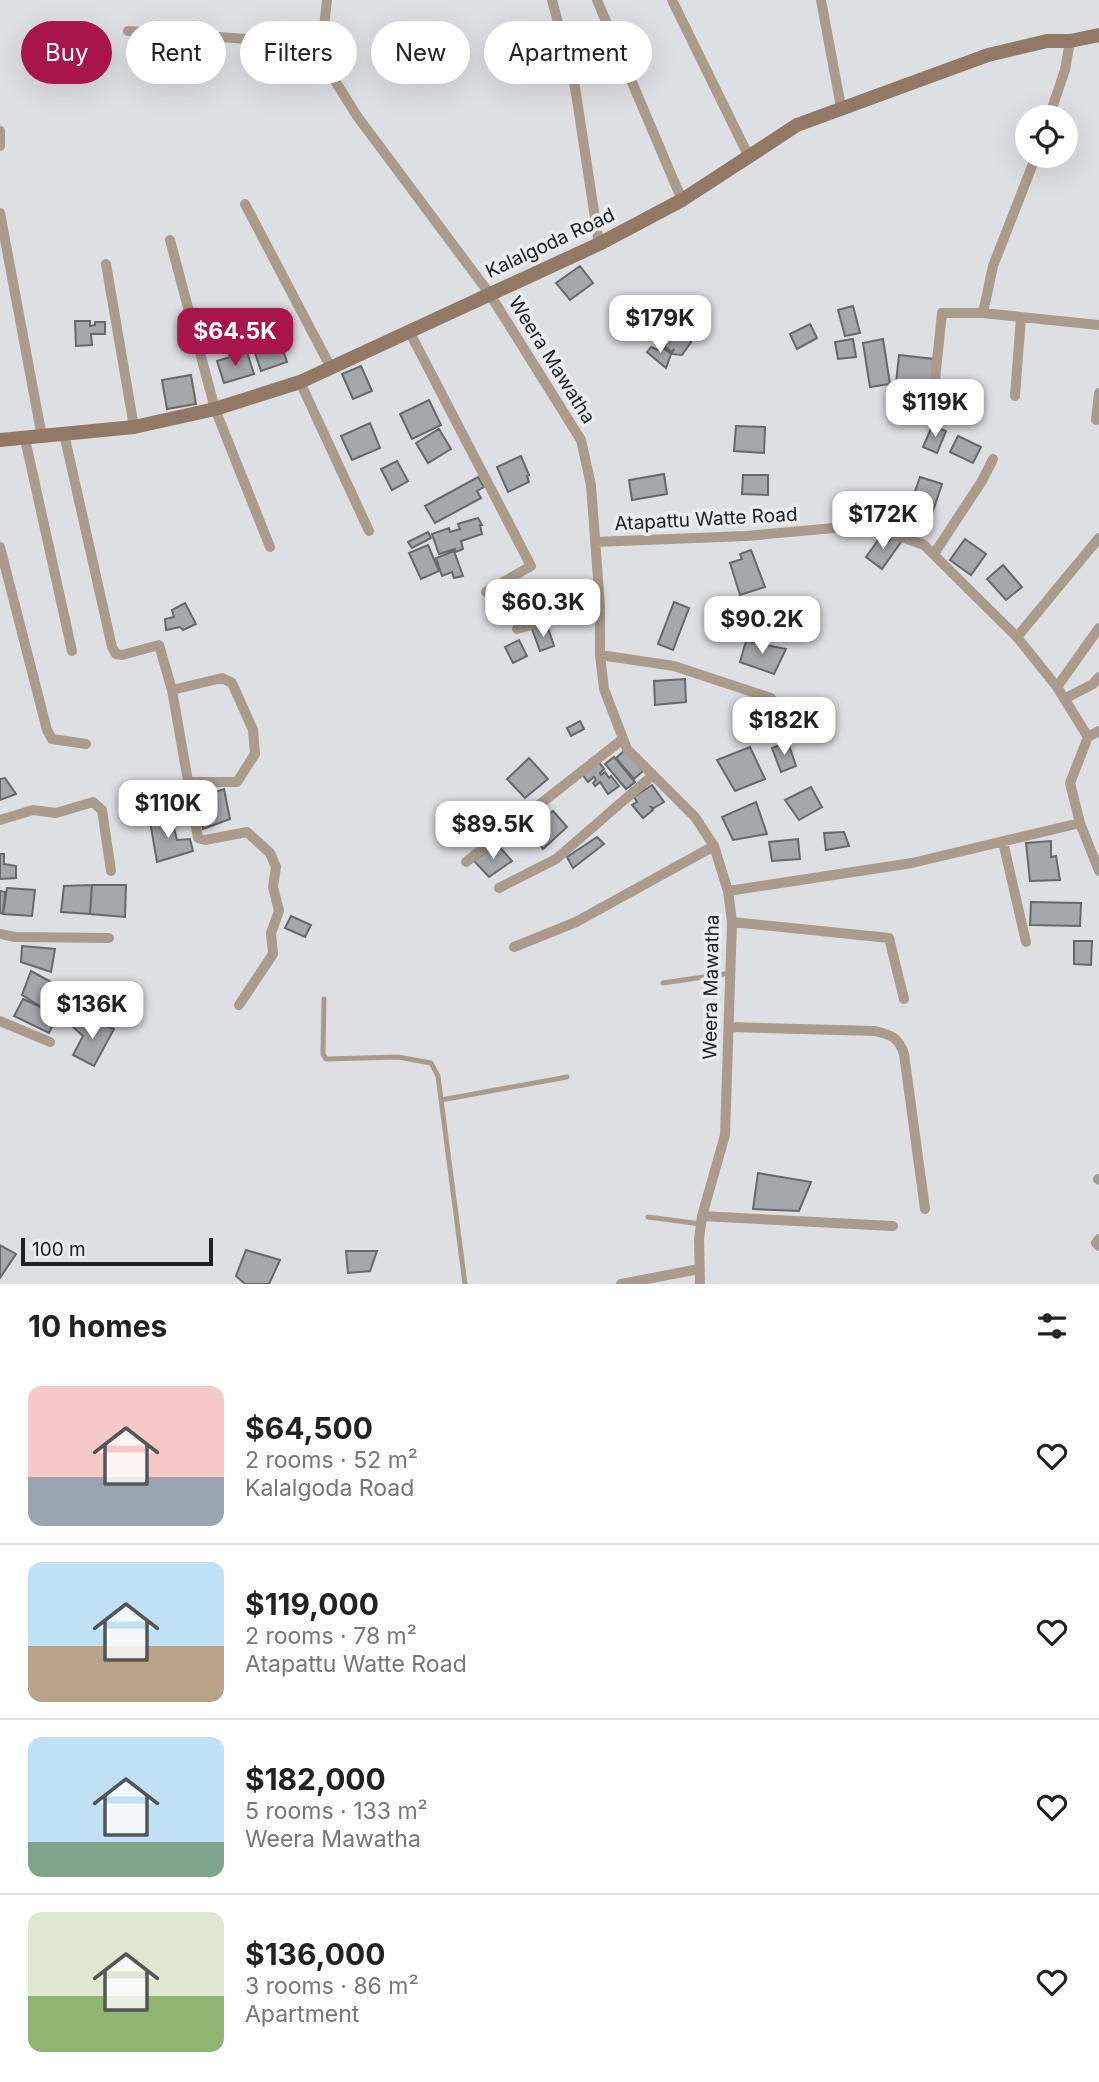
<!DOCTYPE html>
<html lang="en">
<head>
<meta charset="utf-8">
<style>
  :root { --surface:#fff; --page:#f2f2f2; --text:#222; --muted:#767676; --line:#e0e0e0; --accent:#a8154d }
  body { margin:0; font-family:Inter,sans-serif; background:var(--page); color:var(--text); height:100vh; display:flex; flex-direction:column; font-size:26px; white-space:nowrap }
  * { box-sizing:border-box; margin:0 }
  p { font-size:23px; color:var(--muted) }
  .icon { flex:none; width:38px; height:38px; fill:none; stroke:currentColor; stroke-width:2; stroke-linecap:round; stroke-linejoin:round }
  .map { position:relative; height:1284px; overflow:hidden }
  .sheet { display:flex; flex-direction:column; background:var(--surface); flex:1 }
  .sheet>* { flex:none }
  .top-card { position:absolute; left:21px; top:21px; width:700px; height:63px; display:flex; gap:14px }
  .fabs { position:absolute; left:1015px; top:105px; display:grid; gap:14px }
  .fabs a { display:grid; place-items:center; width:63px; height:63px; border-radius:50%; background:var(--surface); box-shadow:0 7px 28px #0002; font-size:35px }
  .scale { position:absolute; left:21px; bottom:18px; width:192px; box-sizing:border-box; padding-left:7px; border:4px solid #202022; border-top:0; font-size:19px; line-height:24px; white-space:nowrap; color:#202022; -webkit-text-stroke:5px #ebecf0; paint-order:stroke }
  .price { position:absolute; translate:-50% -60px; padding:0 16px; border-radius:14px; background:#fff; color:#222; font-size:23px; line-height:46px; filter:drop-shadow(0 2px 4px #0008) }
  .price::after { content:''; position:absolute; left:50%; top:42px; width:21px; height:16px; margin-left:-10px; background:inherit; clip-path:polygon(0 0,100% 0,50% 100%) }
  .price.active { background:var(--accent); color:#fff }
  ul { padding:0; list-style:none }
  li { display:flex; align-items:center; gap:21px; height:175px; padding:0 28px }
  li+li { border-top:2px solid var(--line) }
  li span { display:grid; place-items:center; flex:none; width:196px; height:140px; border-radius:14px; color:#555 }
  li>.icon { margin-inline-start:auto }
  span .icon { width:84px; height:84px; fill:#fffc; stroke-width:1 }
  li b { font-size:30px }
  h2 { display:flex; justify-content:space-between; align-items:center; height:84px; padding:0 28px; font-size:30px }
  .tag { padding:0 24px; border-radius:32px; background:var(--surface); box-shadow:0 7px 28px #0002; font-size:24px; line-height:63px }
  .tag.active { background:var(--accent); color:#fff }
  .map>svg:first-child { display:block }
</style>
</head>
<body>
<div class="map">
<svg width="1099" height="1284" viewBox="0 0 1099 1284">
  <rect width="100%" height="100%" fill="#dedfe3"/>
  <path fill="#a6a7ab" stroke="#67686b" stroke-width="2" d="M580,266L593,283L570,300L556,283Z
    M853,306L860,333L845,336L838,310Z
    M75,321H90V326L95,325V322H105V334H91L92,345L76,346Z
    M667,324L678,329L683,327L688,332L691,342L682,355L671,354L674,349L671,352L660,342L668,334L661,330Z
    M810,324L817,338L797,349L790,334Z
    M853,339L856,357L838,359L835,342Z
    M883,339L890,384L870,387L863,343Z
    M281,344L287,362L261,371L255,353Z
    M661,346L671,354L666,368L647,352L651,347L658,350Z
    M247,352L254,374L224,383L217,361Z
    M899,355L934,359L931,387L896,383Z
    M361,366L372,391L353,399L342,374Z
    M191,375L196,404L167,409L162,380Z
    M947,383L971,391L963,417L939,409Z
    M429,400L441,425L412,439L400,414Z
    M370,423L380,448L352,460L341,436Z
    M736,426L765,427L764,453L734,451Z
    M932,426L946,431L937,453L923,447Z
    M439,429L451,449L428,463L416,443Z
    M958,436L981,447L973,463L950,452Z
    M521,456L529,475L527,476L529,482L508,492L497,467Z
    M397,461L408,481L392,490L381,469Z
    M664,474L667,494L632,500L629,480Z
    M743,475H768V495L742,494Z
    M478,477L484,487L477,491L481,498L435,523L425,506Z
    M920,477L942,484L932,514L910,506Z
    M478,518L482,525H480L482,534L461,541L463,549L456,552L455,549L439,554L432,534L449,528L450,532L460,529L458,524Z
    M428,532L431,538L412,548L408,542Z
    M881,536L888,542L893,536L901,542L882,569L866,557Z
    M965,539L986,554L971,575L950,560Z
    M428,545L439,571L421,579L409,553Z
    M751,550L765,587L740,595L730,563L742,559L740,554Z
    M454,551L463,576L454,578L452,572L442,576L436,558Z
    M1003,565L1022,587L1006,600L987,579Z
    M674,602L689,608L673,650L658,644Z
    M185,603L196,624L183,630L180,627L166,630L165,619L174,617L172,610Z
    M539,627L540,631L548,628L554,646L540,651L532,629Z
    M519,640L527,656L513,663L505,647Z
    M746,641L786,649L774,674L740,662Z
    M685,679L686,702L655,705L654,681Z
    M580,721L584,729L571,736L567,728Z
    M788,742L796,766L781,772L772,748Z
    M750,747L765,779L735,791L717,760Z
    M625,750L643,771L634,779L616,758Z
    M614,757L635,782L626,789L605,764Z
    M529,758L548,779L525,798L507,779Z
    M598,761L604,769L600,773L601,775L605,772L609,778L611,776L619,786L608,794L600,782L595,786L593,783L596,780L594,777L588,782L582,774Z
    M5,778L16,794L0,800V779Z
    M652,785L664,802L654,808L651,807L653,810L643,818L632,805L637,802L634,797Z
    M811,787L822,807L799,820L785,800Z
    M224,789L230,819L203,829L198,798Z
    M756,802L767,834L733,840L722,817Z
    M542,808L548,815L553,811L567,827L543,849L522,823Z
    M171,816L177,840L190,839L193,851L157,862L150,821Z
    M844,832L849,846L826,850L824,833Z
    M597,837L604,844L573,868L567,857Z
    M798,839L800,859L772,861L769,842Z
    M1051,841V857L1056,856L1060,880L1030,881L1026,843Z
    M497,844L512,861L489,877L474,861Z
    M0,854H4V864L16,866V878L0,879Z
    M92,885L90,914L61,912L64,886Z
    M92,885H126L125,917L90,914Z
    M7,888L35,890L32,916L3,914Z
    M0,891L5,892L3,914L0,913Z
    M1031,902L1081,903L1080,926L1030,925Z
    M291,916L311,925L305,937L285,928Z
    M1074,941H1092L1091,965L1074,964Z
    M22,946L55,949L51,972L21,962Z
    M31,971L53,983L45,1009L22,995Z
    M23,999L58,1015L49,1033L14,1016Z
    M87,1019L114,1029L94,1066L73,1055L83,1036L73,1027Z
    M758,1173L811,1182L799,1211L753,1209Z
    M0,1245L16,1254L0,1278Z
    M246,1250L280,1260L269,1284H245L236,1276Z
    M346,1251H377L370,1271L348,1273Z"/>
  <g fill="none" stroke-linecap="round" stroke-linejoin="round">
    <path stroke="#ab9b8d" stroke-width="5" d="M663,983L731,973
      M324,999L323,1054L326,1059L398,1057L431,1063L438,1076L465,1284
      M441,1100L567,1077
      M648,1217L701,1224"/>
    <path stroke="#ab9b8d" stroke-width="10" d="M327,0L322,44L332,76L357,116L489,293L581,440L591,485L600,606V655L604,689L627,749L695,817L714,846L728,891L732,922L725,1135L702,1216L699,1239L700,1284
      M552,0L575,87L599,244
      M597,0L682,200
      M672,0L748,155
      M821,0L841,107
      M128,31L322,44
      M1049,117L1065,70L1070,41
      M0,131V146
      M1036,156L993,266L983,313L1099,325
      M245,204L331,368
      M0,213L42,437
      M170,240L215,409L270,547
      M106,264L134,427
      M409,331L531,566L486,592
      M300,382L369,531
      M1015,396L1021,317
      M933,399L942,313H983
      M1096,420L1099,393
      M64,434L112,647L116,654L122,655L159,645L172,690L198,838L205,840L247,832L270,853L276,867L273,887L279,911L271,933L273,954L239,1005
      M25,439L72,651
      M595,542L746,536L868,525L924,545L1017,637L1057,687L1088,737L1070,783L1080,823L1099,871
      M0,547L47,730L52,739L86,744
      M934,554L982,481L993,459
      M517,629L600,606
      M1017,637L1099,538
      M600,655L674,666L771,698
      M1057,687L1099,628
      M172,690L222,678L232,683L253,730L255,754L237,782H188
      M1064,699L1093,684L1099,677
      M1088,737L1099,731
      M0,820L33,810L56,813L93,802L102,810L111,871
      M1003,842L1026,942
      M466,862L623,739
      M499,888L556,859L653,775
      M728,891L912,863L1080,823
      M732,922L889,938L904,999
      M0,934L15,937L109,938
      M514,947L576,922L714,846
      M0,1021L50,1042
      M730,1027L875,1031C892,1035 899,1038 904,1054L925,1209
      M1098,1179L1099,1180
      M702,1216L893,1226
      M1099,1239L1096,1243L1099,1246
      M621,1284L699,1269"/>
    <path stroke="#917966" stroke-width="14" d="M0,440L134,427L215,409L300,382L599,244L682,200L797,125L988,55L1047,41H1070L1099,35"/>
  </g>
  <g text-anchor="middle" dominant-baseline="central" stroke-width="7" stroke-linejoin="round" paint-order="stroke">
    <g font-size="19" fill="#202022" stroke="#ebecf0">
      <text transform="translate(550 243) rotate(-25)">Kalalgoda Road</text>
      <text transform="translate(552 360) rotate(58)">Weera Mawatha</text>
      <text transform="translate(706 519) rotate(-3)">Atapattu Watte Road</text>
      <text transform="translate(711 987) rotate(-89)">Weera Mawatha</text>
    </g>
  </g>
</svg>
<div class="fabs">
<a><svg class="icon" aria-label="locate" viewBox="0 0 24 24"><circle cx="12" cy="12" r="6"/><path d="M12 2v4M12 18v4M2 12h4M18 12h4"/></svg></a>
</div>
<div class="scale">100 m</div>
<b class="price" style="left:660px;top:355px">$179K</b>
<b class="price active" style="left:235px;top:368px">$64.5K</b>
<b class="price" style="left:935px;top:439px">$119K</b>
<b class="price" style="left:883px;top:551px">$172K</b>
<b class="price" style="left:543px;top:639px">$60.3K</b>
<b class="price" style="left:762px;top:656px">$90.2K</b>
<b class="price" style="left:784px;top:757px">$182K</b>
<b class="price" style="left:168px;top:840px">$110K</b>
<b class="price" style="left:493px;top:861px">$89.5K</b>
<b class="price" style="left:92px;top:1041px">$136K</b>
<div class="top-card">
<a class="tag active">Buy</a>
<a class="tag">Rent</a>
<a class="tag">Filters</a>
<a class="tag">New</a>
<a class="tag">Apartment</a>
</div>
</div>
<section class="sheet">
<h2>10 homes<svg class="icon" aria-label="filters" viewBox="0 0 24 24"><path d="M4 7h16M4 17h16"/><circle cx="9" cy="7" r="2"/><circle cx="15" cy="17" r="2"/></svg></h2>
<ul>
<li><span style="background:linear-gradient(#f6c9c9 65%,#9aa5b1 0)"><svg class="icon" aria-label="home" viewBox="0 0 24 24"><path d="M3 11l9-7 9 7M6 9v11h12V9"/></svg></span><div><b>$64,500</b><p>2 rooms · 52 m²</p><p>Kalalgoda Road</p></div><svg class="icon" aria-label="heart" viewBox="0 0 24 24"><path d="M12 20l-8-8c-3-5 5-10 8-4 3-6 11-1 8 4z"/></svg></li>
<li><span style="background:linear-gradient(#bfe0f5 60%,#b9a48a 0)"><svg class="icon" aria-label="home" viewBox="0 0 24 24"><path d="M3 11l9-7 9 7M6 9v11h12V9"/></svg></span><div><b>$119,000</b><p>2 rooms · 78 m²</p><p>Atapattu Watte Road</p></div><svg class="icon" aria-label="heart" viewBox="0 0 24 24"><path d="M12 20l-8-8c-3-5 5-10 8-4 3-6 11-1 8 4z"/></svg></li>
<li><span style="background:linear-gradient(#bfe0f5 75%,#7fa58c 0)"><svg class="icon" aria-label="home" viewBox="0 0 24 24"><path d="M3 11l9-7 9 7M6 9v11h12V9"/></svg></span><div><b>$182,000</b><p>5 rooms · 133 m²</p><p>Weera Mawatha</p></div><svg class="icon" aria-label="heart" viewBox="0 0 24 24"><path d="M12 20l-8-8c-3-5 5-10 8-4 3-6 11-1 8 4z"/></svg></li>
<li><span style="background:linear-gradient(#dfe7d0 60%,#8fb573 0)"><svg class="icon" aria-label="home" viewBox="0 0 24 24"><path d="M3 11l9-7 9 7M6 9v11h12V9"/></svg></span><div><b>$136,000</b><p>3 rooms · 86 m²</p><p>Apartment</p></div><svg class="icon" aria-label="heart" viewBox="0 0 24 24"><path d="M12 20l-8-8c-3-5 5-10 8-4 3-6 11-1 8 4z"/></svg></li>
</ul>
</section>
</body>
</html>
